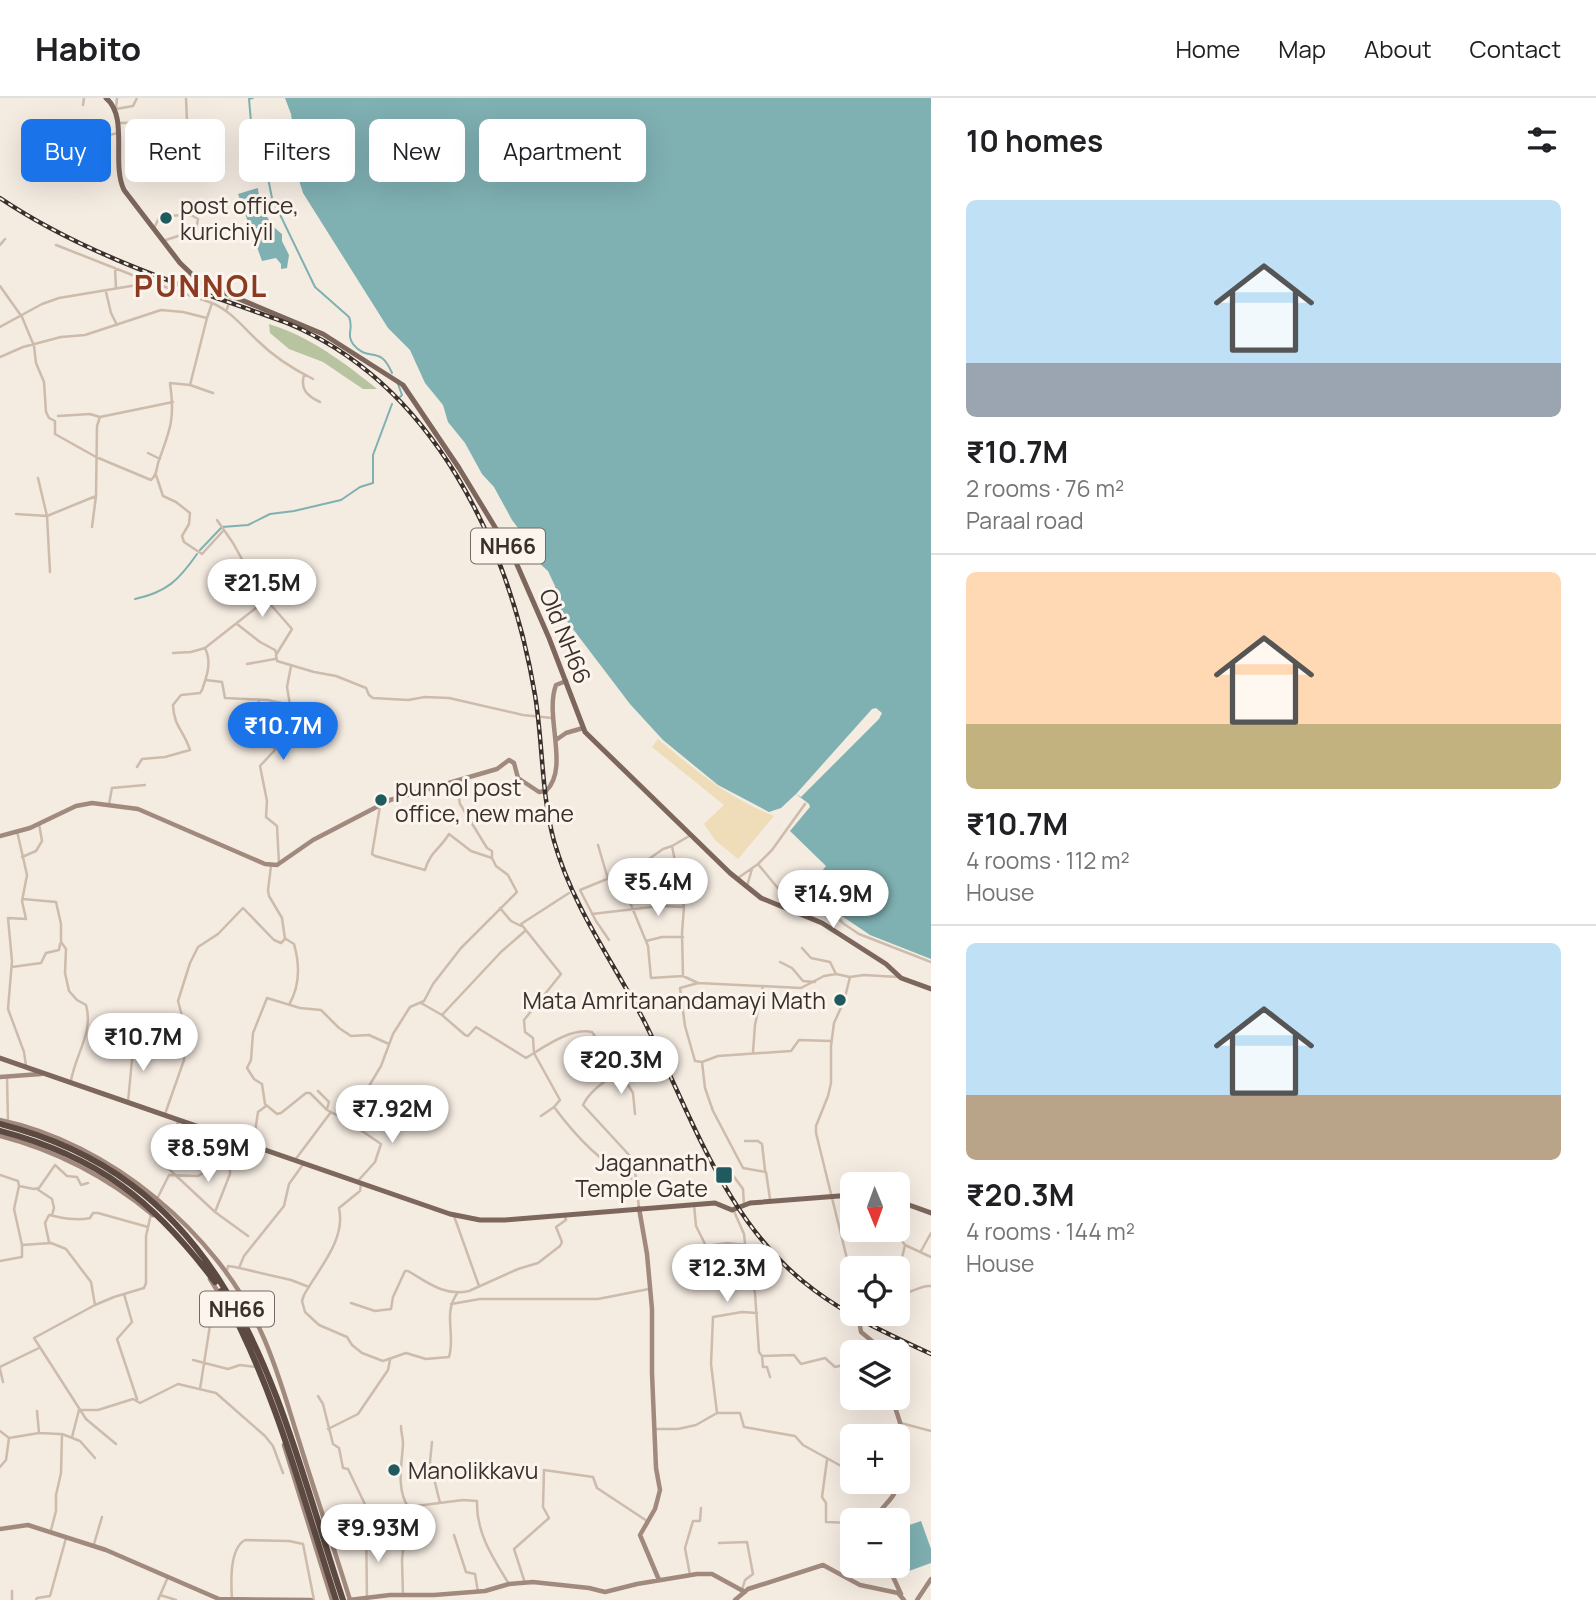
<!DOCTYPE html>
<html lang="en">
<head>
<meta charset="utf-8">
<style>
  :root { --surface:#fff; --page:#f2f2f2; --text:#202124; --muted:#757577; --line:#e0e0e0; --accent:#1a73e8 }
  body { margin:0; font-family:Manrope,sans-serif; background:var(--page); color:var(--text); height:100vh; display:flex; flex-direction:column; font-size:26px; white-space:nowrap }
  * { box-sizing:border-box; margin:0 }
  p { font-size:23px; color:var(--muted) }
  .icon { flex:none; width:38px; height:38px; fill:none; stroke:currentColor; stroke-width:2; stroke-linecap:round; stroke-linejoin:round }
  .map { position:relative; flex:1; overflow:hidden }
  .side { display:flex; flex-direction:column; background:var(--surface); width:665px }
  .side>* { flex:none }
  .banner { position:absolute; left:21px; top:21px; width:665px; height:63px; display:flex; gap:14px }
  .needle { width:46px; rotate:179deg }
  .tools { position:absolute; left:840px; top:1074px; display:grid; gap:14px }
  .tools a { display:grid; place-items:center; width:70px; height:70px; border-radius:10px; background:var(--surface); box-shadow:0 7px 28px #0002; font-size:35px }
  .price { position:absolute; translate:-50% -60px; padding:0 16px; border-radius:24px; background:#fff; color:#222; font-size:23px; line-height:46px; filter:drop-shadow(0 2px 4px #0008) }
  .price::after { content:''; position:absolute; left:50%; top:42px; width:21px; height:16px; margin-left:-10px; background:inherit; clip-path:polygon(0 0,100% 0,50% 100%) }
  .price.current { background:var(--accent); color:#fff }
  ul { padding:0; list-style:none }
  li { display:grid; align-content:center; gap:14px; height:371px; padding:0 35px }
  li+li { border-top:2px solid var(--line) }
  li span { display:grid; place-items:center; height:217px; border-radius:10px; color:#555 }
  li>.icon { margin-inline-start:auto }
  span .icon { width:126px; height:126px; fill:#fffc; stroke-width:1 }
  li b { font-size:30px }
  h2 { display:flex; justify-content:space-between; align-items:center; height:84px; padding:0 35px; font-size:30px }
  .tag { padding:0 24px; border-radius:10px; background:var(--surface); box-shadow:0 7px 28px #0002; font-size:24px; line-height:63px }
  .tag.current { background:var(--accent); color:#fff }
  header { display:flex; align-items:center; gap:42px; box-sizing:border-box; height:98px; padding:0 35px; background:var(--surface); border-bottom:2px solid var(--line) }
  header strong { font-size:33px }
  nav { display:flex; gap:38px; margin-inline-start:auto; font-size:24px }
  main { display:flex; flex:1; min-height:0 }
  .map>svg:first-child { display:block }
</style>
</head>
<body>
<header>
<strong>Habito</strong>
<nav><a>Home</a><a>Map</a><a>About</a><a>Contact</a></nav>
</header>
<main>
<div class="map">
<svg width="931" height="1502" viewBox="0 0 931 1502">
  <rect width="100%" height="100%" fill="#f4ebe1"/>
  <path fill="#b8c4a0" d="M269,226C309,238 345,265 377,291H363L323,264L289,251L270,235Z"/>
  <path fill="#efdcb8" d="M658,641C696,673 728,700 774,718L738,761L716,743L704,726L724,707L652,649Z"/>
  <path fill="#7fb0b2" d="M285,0H931V861L870,837L842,818L841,797L836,795L822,799L814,793V783L826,768L790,733L810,709L809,706L796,696L781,710L769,714L718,687L663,642L630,606L560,514L556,506L555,488L548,473L537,463L528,443L512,422L494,389L482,376L465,345L448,324L443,307L425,285L410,252L388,230L303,95L296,73L294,37L291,16Z
    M258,90C259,106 268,126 282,136V143L289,157L287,170L281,171V166L276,160L262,163L238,96Z
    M921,1423L931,1451V1465L909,1473L898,1441V1431Z"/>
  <path fill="#f4ebe1" d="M876,610L882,615L879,621L801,699L796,696L872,611Z"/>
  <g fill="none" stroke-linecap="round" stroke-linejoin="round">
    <path stroke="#7fb0b2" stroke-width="2" d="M253,0L249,1L254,58L268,80L272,100L315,189L349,219C354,229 346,237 353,246C369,266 379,245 392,275
      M398,286L402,297L399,300
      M200,452L222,429L248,427L270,416L294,413L341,402L360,389L373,385V357L392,306
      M135,501C167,494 179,482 197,456"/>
    <path stroke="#cdbbac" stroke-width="2.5" d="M117,0L116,11L133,8L137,0
      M83,7L84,0
      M118,25L187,24L186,0
      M88,60L96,40L118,35
      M66,68L65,57L89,56
      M154,130L160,118L191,117L198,121L196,132L163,143
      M0,147L5,141
      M56,147L145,182L212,205
      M115,170L116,190
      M0,188L22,219L34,248L36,265L44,284L46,314L49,320L55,323V336L96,359L151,382C158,376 156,370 159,362C171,330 175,319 170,285L190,287L207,220
      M106,194L111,215L117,227
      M227,211L231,199
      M0,229L42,206L59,200L149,185
      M0,259L23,249L61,239L85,237L161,212L183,214L207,220L212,205C231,213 243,229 258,243C274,259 293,271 313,281
      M304,277C300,291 307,298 320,304
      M190,287L213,295
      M58,318L90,316L100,319
      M148,355L160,361
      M156,377L163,398L176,404L190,415L189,426L182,438L184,444L202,456L223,433
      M38,380L47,418L50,474
      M16,416L47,418L96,398
      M217,422L233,445L249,474L271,498V507L292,531L276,557L277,563L314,574L336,578L366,590L369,597L373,600L408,602L425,599L449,600L523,617L552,620
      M92,429L96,398L97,328L100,319L173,304
      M237,526L260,544L275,552L276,555
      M173,555L191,554L205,550L271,498
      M247,566L275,561
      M206,582L222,584L225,600L268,602L290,607
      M259,602L258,614L265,624
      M137,669L142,661L165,659L190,652C183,631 174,629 173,607L181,597L200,595L202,592C207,578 212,564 205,550
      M459,682L462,689L458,695L460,706L487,750L492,753V760
      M109,706L112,690L145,687
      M380,708L372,756L375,758L425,772C430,754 440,751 449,736L471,753L492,760L496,768L508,777L517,794L461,850L433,886L424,903L410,909L393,936L381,968L348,1023L327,1012L310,995H306L281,1015L277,1016L265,1006L262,986L254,981L247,970L251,962L253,935L267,900L300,910L321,912L339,930L351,938L369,937L389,946
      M17,733L27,777L22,803L26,821L8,820L12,863L8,911L24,954L26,968
      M598,747L608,781
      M672,748L691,737
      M22,759L36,753L42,743L39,726
      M279,766L277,728L266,719L267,703L260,668L275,652L265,624L276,611L290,607L287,589L291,568
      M758,766L781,794L803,800L830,813L844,826L859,836L931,864
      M619,778L648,848L651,880L683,878L698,885
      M738,780L758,766L772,752L805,706
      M747,788L752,771
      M23,801L56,804L61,826V844L66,851L65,875L69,893L77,902L86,907C94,934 75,957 71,983
      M500,810L511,823L521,828
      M592,816L660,808L683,809
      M286,841L294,846C300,867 300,888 289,907
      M609,842L596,823L580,792L639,768L663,751L672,748L684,809L682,835L683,878
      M646,843L662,839H683
      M802,850L811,860L830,864L836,876
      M780,864L792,870L803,883L815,884
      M12,869L41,865L46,855L59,852L60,846
      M421,905L442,917L465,937L468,938L476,929L526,960L534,955L533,940L525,934L524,922L561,876L521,826L569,795
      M442,917L501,854L525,833
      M753,954L755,927L763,888
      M702,964L718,958L791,953L799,942L831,943
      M619,973L633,995L635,1016
      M7,979L8,1024
      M318,993L329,1004L327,1011
      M128,1004L132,962L144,941
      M554,1009C577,1040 602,1066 636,1083
      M165,1016L184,962L185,929L178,903L190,865L198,849L218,836L243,810L274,842L281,845L285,841L282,820L269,798L268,792L271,768
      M541,1018L554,1009L560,1002L534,955C550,945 573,930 592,934L619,973C606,983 590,992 583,1007L630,1058L635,1073L639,1110
      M349,1024L381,1046L375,1064L357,1084
      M745,1043H758L762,1046L765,1072
      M253,1047L258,1014L266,1008
      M155,1058L215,1114L248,1138
      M295,1062L331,1014
      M160,1064L179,1022
      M729,1072L743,1091L744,1107
      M0,1077L18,1083L19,1088
      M88,1085L81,1087L77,1079L67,1078L55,1067L39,1090L34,1091L19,1088L14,1111L22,1147L51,1145L66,1151L91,1184L95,1207
      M361,1086L360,1093L339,1110C346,1142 319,1170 304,1197L302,1203L305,1214L319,1227L347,1239L352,1247L362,1255L383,1263L406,1255L426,1261L449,1259C456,1236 442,1216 458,1194
      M37,1091L52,1101L54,1110L52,1117
      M157,1101L169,1077L198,1078L203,1075L224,1037
      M770,1101L766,1074L743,1070L713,1013L705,990L702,964L695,963L685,928L680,890L698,885L801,890L824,878L836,876L850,879
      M694,1107L696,1128L706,1148L727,1145L746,1147
      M733,1111L744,1136L747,1166L755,1195L759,1254L762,1258L763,1269H767L770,1279
      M215,1114L230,1076V1067L238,1045
      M454,1118L479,1188
      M898,1130L907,1108
      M886,1132L896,1135L905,1147L931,1159
      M49,1144L45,1125L49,1117C62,1120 76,1123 90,1120L93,1115H98L148,1129
      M921,1153L931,1135
      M0,1163L22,1159V1147
      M239,1170L244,1158L284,1108L289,1086L304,1065
      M226,1176L228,1168L235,1169L291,1182L309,1189
      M898,1177L905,1147
      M852,1181L816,1035V1028L828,998L831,985V948L834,925L844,903L850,879L864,877L898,879
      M124,1196L132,1224L117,1241L137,1301
      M898,1198C910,1196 919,1187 931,1188
      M351,1205L375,1213L391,1211L393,1199L405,1173H408C427,1184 445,1199 469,1193L518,1171L538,1165L560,1148L562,1144L556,1129L566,1122L565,1119
      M451,1206L480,1201H598L649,1191
      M860,1226L863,1216
      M762,1258L794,1257L801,1266L825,1260L835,1269L852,1265
      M193,1262L228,1271L240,1267L256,1269
      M0,1269L39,1250
      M0,1271L3,1284
      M200,1291L211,1221L222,1200
      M318,1298L323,1306L333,1346L339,1350L343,1370L348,1371L373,1423
      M79,1312H98L133,1301L140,1305L178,1286L216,1295L265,1338L273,1348L283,1375
      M37,1313L39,1335
      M717,1315L711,1266L713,1219L742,1214L757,1215
      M901,1325L931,1333
      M401,1328C401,1335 403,1339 403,1346C402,1366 396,1390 408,1409
      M328,1331L358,1316L388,1272L390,1262
      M656,1331H678L696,1327L717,1315H740L744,1329L795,1338L803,1347L852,1374
      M0,1333L9,1340L39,1335L60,1336
      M72,1339L79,1312
      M432,1344L430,1364L440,1405
      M116,1346L86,1321L34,1240L95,1207L114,1199L144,1190L146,1185V1138L151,1116
      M827,1362L822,1399L826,1405V1424L852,1425
      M0,1369L6,1362L9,1340
      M890,1384L894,1396
      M51,1432L56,1413V1397L61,1375L62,1336L80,1343L95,1360
      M454,1437L466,1474L475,1476L478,1494
      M719,1445L747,1444L753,1476L745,1482L742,1492
      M94,1446L102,1419
      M690,1477L685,1450L693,1423H700L701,1410
      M525,1485L514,1451L549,1420L543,1409L544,1372L593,1379L597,1390L647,1423
      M12,1493V1502
      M160,1497L176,1502
      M403,1497L402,1462L406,1421
      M367,1501L366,1425L373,1423H403L407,1419L408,1409L463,1402L477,1403C476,1435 493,1460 509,1486
      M36,1502L37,1500L50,1498L66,1440
      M158,1502L168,1479
      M232,1502C231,1485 229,1451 245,1442L289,1443L303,1446L314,1502"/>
    <path stroke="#a18a7d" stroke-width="4.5" d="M556,642L566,635L583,630
      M0,738L30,730L76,708L92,705L138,711L265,766L277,767L313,742L390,702L497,671L509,662L514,665L518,680L539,694L546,693C570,670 544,618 556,587L566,583
      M0,979L41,976
      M0,1022C109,1045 217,1134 262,1236C278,1271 288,1309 300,1346C316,1398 334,1450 350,1502
      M0,1038C58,1053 107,1079 153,1117
      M639,1110L647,1156L652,1211V1275L656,1370L660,1392L655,1411L640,1437L659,1482
      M210,1181L220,1197
      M860,1228L861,1234L872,1243L876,1255
      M284,1347L332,1502
      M875,1423C879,1411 888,1406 894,1396C915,1357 904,1338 892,1300
      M0,1431L28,1427L106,1452L219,1501L311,1502
      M888,1468L901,1496
      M349,1502L390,1497H434L485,1493L509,1486L533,1484L589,1490L605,1494L637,1486L697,1476H712L745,1494
      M735,1502L748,1491L823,1467L860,1487L898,1495L904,1502
      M917,1502L931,1481"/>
    <path stroke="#7d675c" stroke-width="5" d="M106,0C129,19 111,65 124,92L180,165L201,185L323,236L403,287L459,370L515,462L549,540L585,634L730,775L761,800L822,825L886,866L901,880L931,891
      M0,960L450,1116L480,1122H505L715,1105L732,1112L750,1105L852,1097
      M898,1103L931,1115"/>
    <path stroke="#5c4a42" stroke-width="6" d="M0,1026C240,1087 276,1299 343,1502
      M0,1033C99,1059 154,1103 215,1184
      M221,1193C275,1290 302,1397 336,1502"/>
    <g stroke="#3b302b" stroke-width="4.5">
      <path id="rail" d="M0,100C88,159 188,189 287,225C434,286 510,448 535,597C543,645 541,695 554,743C572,807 611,861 642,919C691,1014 724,1126 814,1192C850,1219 890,1237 931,1256"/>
    </g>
    <use href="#rail" stroke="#fbf5ee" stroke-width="2" stroke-dasharray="5" stroke-linecap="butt"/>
  </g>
  <g fill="#1f5a5e" stroke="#fbf5ee" stroke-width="2.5">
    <circle cx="166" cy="120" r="7"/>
    <circle cx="381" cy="702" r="7"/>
    <circle cx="840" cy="902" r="7"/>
    <rect x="715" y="1068" width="18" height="18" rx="3.5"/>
    <circle cx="394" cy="1372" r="7"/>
  </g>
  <g text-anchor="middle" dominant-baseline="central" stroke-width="6" stroke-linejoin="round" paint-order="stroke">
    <g fill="#fbf5ee" stroke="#756b66" stroke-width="2">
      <rect x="471" y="430.5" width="74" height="35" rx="5"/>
      <rect x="200" y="1193.5" width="74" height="35" rx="5"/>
    </g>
    <g font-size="21" font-weight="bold" fill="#3b302b">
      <text x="508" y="448">NH66</text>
      <text x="237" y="1211">NH66</text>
    </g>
    <g font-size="23" fill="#3b302b" stroke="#fbf5ee" text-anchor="start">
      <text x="180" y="107">post office,<tspan x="180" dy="26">kurichiyil</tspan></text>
      <text x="395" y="689">punnol post<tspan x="395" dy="26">office, new mahe</tspan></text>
      <text x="826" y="902" text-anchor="end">Mata Amritanandamayi Math</text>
      <text x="708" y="1064" text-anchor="end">Jagannath<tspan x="708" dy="26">Temple Gate</tspan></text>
      <text x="408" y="1372">Manolikkavu</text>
    </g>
    <g font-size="23" fill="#3b302b" stroke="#fbf5ee">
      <text transform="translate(566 538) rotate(68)">Old NH66</text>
    </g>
    <g font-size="30" font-weight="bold" letter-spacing="2" fill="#8c3b22" stroke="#fbf5ee">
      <text x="201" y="187">PUNNOL</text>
    </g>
  </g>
</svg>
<div class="tools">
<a><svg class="needle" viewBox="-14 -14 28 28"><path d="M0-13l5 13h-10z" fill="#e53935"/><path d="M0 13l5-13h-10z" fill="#757577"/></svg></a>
<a><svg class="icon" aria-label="locate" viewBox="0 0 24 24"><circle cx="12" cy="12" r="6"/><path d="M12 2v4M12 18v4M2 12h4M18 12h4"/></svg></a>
<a><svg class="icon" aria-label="layers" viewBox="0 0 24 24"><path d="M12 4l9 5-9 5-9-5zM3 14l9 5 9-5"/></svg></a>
<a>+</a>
<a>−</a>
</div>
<b class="price" style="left:262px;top:521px">₹21.5M</b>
<b class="price current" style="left:283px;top:664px">₹10.7M</b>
<b class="price" style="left:658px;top:820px">₹5.4M</b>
<b class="price" style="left:833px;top:832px">₹14.9M</b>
<b class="price" style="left:143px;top:975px">₹10.7M</b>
<b class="price" style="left:621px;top:998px">₹20.3M</b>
<b class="price" style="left:392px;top:1047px">₹7.92M</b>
<b class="price" style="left:208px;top:1086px">₹8.59M</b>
<b class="price" style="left:727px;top:1206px">₹12.3M</b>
<b class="price" style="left:378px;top:1466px">₹9.93M</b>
<div class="banner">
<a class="tag current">Buy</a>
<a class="tag">Rent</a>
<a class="tag">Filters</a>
<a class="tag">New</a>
<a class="tag">Apartment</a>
</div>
</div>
<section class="side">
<h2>10 homes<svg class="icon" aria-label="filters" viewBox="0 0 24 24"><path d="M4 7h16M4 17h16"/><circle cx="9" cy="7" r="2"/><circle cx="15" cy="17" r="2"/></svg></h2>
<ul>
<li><span style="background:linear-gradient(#bfe0f5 75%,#9aa5b1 0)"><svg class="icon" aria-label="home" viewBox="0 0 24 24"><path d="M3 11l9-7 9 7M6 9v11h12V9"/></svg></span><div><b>₹10.7M</b><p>2 rooms · 76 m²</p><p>Paraal road</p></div></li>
<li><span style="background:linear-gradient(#ffd9b3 70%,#c2b280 0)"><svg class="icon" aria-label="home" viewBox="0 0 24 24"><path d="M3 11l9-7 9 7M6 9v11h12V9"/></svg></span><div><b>₹10.7M</b><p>4 rooms · 112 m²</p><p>House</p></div></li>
<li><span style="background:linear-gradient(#bfe0f5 70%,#b9a48a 0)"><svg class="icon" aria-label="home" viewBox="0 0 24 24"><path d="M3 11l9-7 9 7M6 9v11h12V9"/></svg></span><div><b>₹20.3M</b><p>4 rooms · 144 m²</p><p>House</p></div></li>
</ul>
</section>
</main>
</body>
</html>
